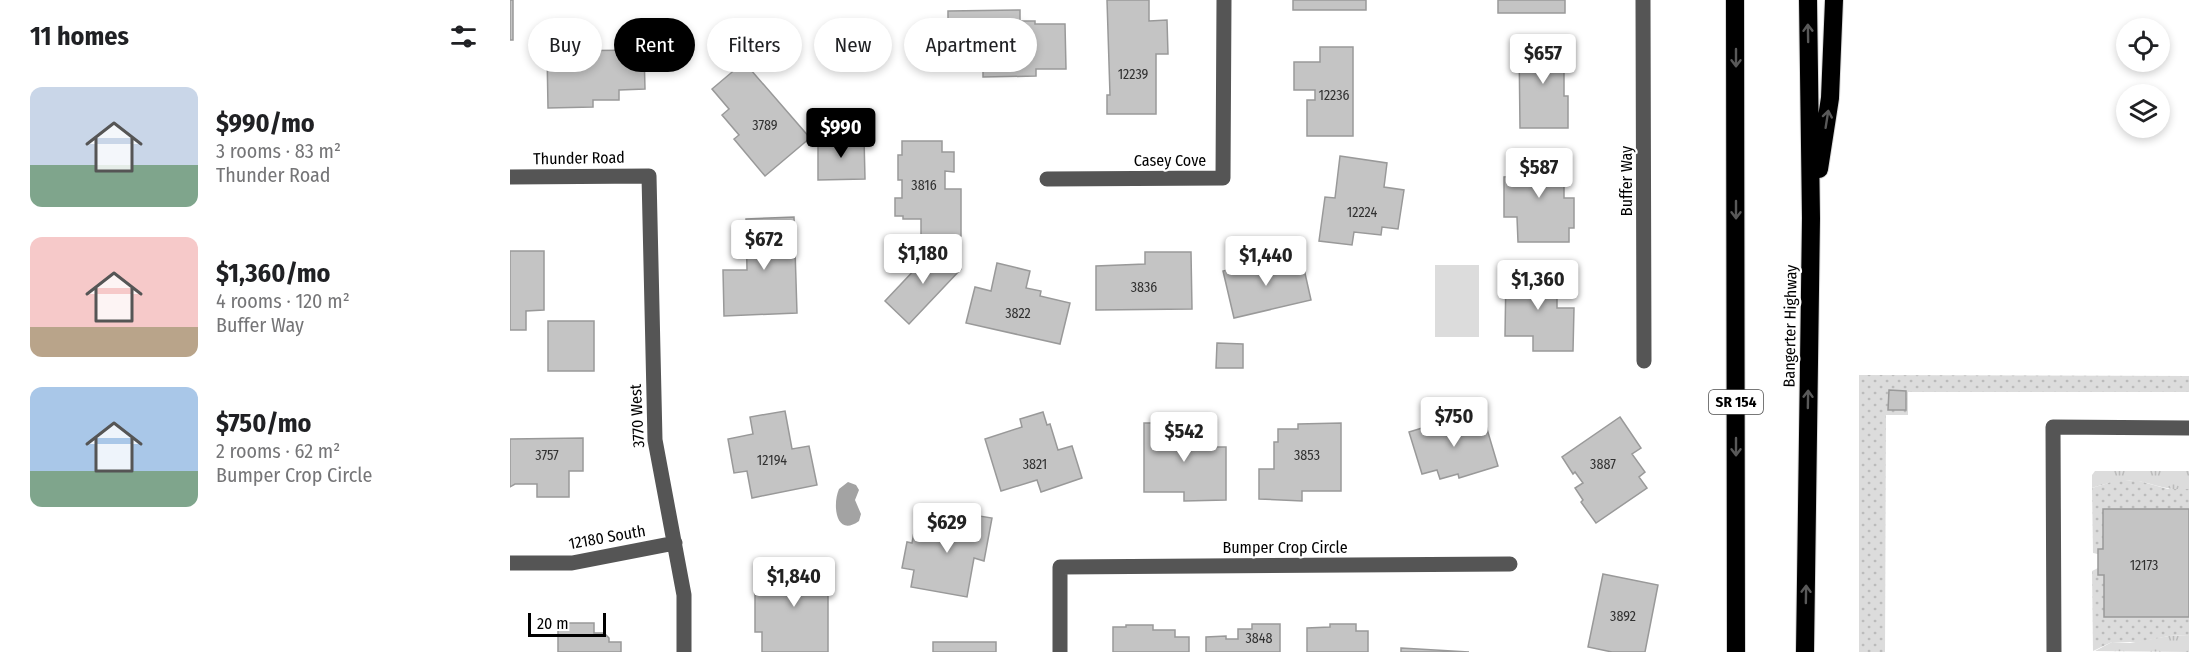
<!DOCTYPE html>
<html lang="en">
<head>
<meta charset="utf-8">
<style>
  :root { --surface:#fff; --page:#f2f2f2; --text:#202124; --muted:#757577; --accent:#000 }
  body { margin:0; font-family:"Fira Sans Condensed",sans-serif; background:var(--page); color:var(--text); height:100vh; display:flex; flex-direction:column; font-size:22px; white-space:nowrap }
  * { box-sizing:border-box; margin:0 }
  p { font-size:20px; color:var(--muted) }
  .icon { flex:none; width:33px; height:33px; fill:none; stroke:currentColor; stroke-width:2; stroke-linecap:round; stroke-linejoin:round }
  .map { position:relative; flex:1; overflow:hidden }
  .panel { display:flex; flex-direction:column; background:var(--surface); width:510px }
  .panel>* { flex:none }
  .hud { position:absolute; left:18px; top:18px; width:570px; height:54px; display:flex; gap:12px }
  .tools { position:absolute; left:1606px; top:18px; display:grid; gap:12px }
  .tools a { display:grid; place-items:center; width:54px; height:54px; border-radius:50%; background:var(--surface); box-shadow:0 3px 9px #0003; font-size:30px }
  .scale { position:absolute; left:18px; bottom:15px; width:78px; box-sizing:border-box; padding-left:6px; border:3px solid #000; border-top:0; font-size:16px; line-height:21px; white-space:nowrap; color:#000; -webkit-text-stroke:4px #fff; paint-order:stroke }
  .price { position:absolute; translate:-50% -51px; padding:0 14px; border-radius:6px; background:#fff; color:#222; font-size:20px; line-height:39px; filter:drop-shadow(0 2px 3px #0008) }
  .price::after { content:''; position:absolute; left:50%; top:36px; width:18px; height:14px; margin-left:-9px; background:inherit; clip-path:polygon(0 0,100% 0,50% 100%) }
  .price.selected { background:var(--accent); color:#fff }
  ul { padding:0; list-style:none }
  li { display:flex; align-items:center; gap:18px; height:150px; padding:0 30px }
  li span { display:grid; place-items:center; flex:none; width:168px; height:120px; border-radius:12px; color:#555 }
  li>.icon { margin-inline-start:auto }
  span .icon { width:72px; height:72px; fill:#fffc; stroke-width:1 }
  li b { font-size:26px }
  h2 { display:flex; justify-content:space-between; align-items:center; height:72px; padding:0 30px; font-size:26px }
  .pill { padding:0 21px; border-radius:27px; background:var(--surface); box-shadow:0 3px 9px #0003; font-size:21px; line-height:54px }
  .pill.selected { background:var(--accent); color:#fff }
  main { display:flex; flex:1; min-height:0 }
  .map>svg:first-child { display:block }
</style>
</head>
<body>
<main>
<section class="panel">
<h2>11 homes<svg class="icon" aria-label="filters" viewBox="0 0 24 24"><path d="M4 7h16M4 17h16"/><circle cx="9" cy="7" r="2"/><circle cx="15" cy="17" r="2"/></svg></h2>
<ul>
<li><span style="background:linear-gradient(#c9d6e8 65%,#7fa58c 0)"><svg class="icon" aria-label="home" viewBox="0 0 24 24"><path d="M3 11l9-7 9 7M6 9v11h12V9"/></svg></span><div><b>$990/mo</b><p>3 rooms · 83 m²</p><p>Thunder Road</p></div></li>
<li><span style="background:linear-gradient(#f6c9c9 75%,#b9a48a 0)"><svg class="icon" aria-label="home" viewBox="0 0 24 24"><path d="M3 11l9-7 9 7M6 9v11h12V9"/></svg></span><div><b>$1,360/mo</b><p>4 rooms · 120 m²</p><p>Buffer Way</p></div></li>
<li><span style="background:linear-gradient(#a9c7e8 70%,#7fa58c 0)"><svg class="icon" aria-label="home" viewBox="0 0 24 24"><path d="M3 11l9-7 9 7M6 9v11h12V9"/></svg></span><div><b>$750/mo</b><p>2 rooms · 62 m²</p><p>Bumper Crop Circle</p></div></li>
</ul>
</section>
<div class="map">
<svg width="1679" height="652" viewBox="0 0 1679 652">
  <defs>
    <pattern id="grass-tufts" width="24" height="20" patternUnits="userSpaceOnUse" patternTransform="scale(1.5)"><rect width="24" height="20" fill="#dcdcdc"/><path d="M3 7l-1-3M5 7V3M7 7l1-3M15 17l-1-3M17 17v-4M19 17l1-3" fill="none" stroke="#bbb"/></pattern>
    <pattern id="garden-dots" width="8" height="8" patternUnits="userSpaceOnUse" patternTransform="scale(1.5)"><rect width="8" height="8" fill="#dcdcdc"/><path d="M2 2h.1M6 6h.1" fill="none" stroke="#bbb" stroke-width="1.8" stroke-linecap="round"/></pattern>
  </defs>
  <rect width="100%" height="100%" fill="#fff"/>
  <path fill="url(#grass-tufts)" d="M1585,471H1679V489C1663,491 1652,487 1637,483C1619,478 1599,482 1582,488V475Z
    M1679,635V652L1585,651L1602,642L1620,643L1659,636Z"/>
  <path fill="url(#garden-dots)" d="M1349,375L1679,376V392H1398V415H1376L1375,652H1349Z
    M1605,481H1629L1658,489H1679V509H1594L1593,549H1588V554L1583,553L1582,488Z
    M1588,568V575H1594V616L1679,617V635L1659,636L1629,642H1602L1583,651L1582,571Z"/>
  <path fill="#dcdcdc" d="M925,265H969V337H925Z"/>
  <path fill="#a3a3a3" d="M338,482L346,485L349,490L345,500L351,514L349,521C326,538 322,505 329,489Z"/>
  <path fill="#c4c4c4" stroke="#999" stroke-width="1.5" d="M0,0H3V40H0Z
    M597,0H639V21L657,20L658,54H646V114H597V95H600Z
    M783,0H856V10H783Z
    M988,0H1055V13H988Z
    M510,10V21H525V24H555L556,69H526V76L473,77V48H438V11Z
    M1058,41L1059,72H1054V96H1058V128H1010L1009,42Z
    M810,47H843V136H797V100H805V90H784V62H810Z
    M134,50L135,89L109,90V100H83V107L38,108L37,51Z
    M234,62L300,138L255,176L224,139L229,135L212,115L219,109L202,89Z
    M354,137L355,179L308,180V138Z
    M392,141H432V152H444V172L435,171V189H451V236H411V219H393V216H385V198H392V180H388V155H392Z
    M1050,152V180H1054V198H1064V228H1059V242H1008L1007,217H994V177L1007,176V153Z
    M830,156L877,163L874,187L894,190L888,229L872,227L871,235L844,232L842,245L809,241L815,197L825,198Z
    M284,217L287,313L214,316L213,270H237L236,219Z
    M427,246L451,269L399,324L375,301Z
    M0,251H34V310L16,311V330H0Z
    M635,252H681L682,309L586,310V266L635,264Z
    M778,258L779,263L792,260L801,300L724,318L713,271L743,264L745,273L754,271L753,268L761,266L760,263Z
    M487,263L520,271L516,288L531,291L530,296L560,303L550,344L456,323L465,287L481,291Z
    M996,272H1047V308H1064L1063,351H1023V336H995Z
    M38,321H84V371H38Z
    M707,343L733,344V368H706Z
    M1379,390L1396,391V410H1378Z
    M275,411L282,449L299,446L307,485L242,498L237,471L224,473L218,439L243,434L240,417Z
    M533,412L537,425L540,424L548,450L562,446L572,478L531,492L527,480L491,491L475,439L512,427L510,419Z
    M958,414L961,422L974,419L988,466L949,478L948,474L930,479L927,470L912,474L899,432Z
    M1110,417L1131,448L1122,454L1135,472L1129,477L1137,488L1086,523L1071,502L1073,500L1065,488L1073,483L1065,472L1063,474L1052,457Z
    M634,423H677V430H699V442H702L703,447H716V500L674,501V492H634Z
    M831,423V491H792V501L749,499V469H764V442H768V429H788V424Z
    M73,438V471H59V497H27V484H5L0,487V439Z
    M1593,509H1679V617H1594V575H1588V549H1593Z
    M451,513L482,518L474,561L464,558L457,597L401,587L404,570L392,568L397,542L402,543L406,521L421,524L420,521L448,526Z
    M318,558V652H252V632H245V575H277V559Z
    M1093,574L1148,585L1135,652H1102L1078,647Z
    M48,623H84V633H94L99,638V642H111V652H48Z
    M742,624H770V652H696V637L716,636V639H728V629H742Z
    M820,624H846V631H858V652H797V628L820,627Z
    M616,625H643V630H665V637H679V652H603V627H616Z
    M423,642H486V652H423Z
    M891,648L959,652H891Z"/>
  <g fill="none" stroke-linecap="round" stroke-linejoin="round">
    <g stroke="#dbdbdb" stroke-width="20">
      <path id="highway" d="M1225,0L1226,652
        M1309,169L1320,98L1324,0
        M1295,652L1301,218L1298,0"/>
    </g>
    <path stroke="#555" stroke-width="15" d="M1133,0L1134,361
      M0,177L139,176L145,440L174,595V652
      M537,179L713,178L714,0
      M0,563H62L165,543
      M550,652V567L1000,564
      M1544,652L1543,427L1679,428"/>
    <use href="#highway" stroke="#000" stroke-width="18"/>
  </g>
  <defs><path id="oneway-shaft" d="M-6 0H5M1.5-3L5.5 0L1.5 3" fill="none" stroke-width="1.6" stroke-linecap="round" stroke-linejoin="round" transform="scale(1.5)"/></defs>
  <g stroke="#595959">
    <use href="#oneway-shaft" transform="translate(1298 33) rotate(-91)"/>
    <use href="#oneway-shaft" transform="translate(1226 58) rotate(90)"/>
    <use href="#oneway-shaft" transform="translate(1317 119) rotate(-81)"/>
    <use href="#oneway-shaft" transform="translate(1226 210) rotate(90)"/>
    <use href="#oneway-shaft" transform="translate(1298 399) rotate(-89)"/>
    <use href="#oneway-shaft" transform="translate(1226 447) rotate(90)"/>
    <use href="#oneway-shaft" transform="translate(1296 594) rotate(-89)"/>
  </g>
  <g text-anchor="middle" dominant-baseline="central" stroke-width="4.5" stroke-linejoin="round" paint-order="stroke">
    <g font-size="14" fill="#313131">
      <text x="623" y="74">12239</text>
      <text x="824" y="95">12236</text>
      <text x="255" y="125">3789</text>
      <text x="414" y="185">3816</text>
      <text x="852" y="212">12224</text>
      <text x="634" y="287">3836</text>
      <text x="508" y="313">3822</text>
      <text x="37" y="455">3757</text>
      <text x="797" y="455">3853</text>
      <text x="262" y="460">12194</text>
      <text x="525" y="464">3821</text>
      <text x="1093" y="464">3887</text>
      <text x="1634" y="565">12173</text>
      <text x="1113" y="616">3892</text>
      <text x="749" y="638">3848</text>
    </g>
    <rect fill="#fff" stroke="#4c4c4c" stroke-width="1.5" x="1199" y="390" width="54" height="24" rx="4.5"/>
    <g font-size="15" font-weight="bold" fill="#000">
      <text x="1226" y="402">SR 154</text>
    </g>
    <g font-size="16" fill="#000" stroke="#fff">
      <text transform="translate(69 158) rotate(-1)">Thunder Road</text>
      <text x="660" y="160">Casey Cove</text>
      <text transform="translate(1116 181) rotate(-90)">Buffer Way</text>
      <text transform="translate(1280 326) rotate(-89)">Bangerter Highway</text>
      <text transform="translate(127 416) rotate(-93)">3770 West</text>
      <text transform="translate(97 537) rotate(-10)">12180 South</text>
      <text x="775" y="547">Bumper Crop Circle</text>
    </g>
  </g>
</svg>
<div class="tools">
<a><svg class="icon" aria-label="locate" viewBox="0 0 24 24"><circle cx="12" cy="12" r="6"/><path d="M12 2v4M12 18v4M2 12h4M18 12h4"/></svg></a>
<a><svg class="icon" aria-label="layers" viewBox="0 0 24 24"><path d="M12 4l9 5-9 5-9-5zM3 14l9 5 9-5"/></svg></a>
</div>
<div class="scale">20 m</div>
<b class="price" style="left:1033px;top:85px">$657</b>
<b class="price selected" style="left:331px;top:159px">$990</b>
<b class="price" style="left:1029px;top:199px">$587</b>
<b class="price" style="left:254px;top:271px">$672</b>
<b class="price" style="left:413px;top:285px">$1,180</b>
<b class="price" style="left:756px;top:287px">$1,440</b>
<b class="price" style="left:1028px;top:311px">$1,360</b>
<b class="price" style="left:944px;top:448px">$750</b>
<b class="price" style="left:674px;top:463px">$542</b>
<b class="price" style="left:437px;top:554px">$629</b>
<b class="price" style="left:284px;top:608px">$1,840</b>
<div class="hud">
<a class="pill">Buy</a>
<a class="pill selected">Rent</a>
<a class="pill">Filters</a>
<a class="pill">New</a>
<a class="pill">Apartment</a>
</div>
</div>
</main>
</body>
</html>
